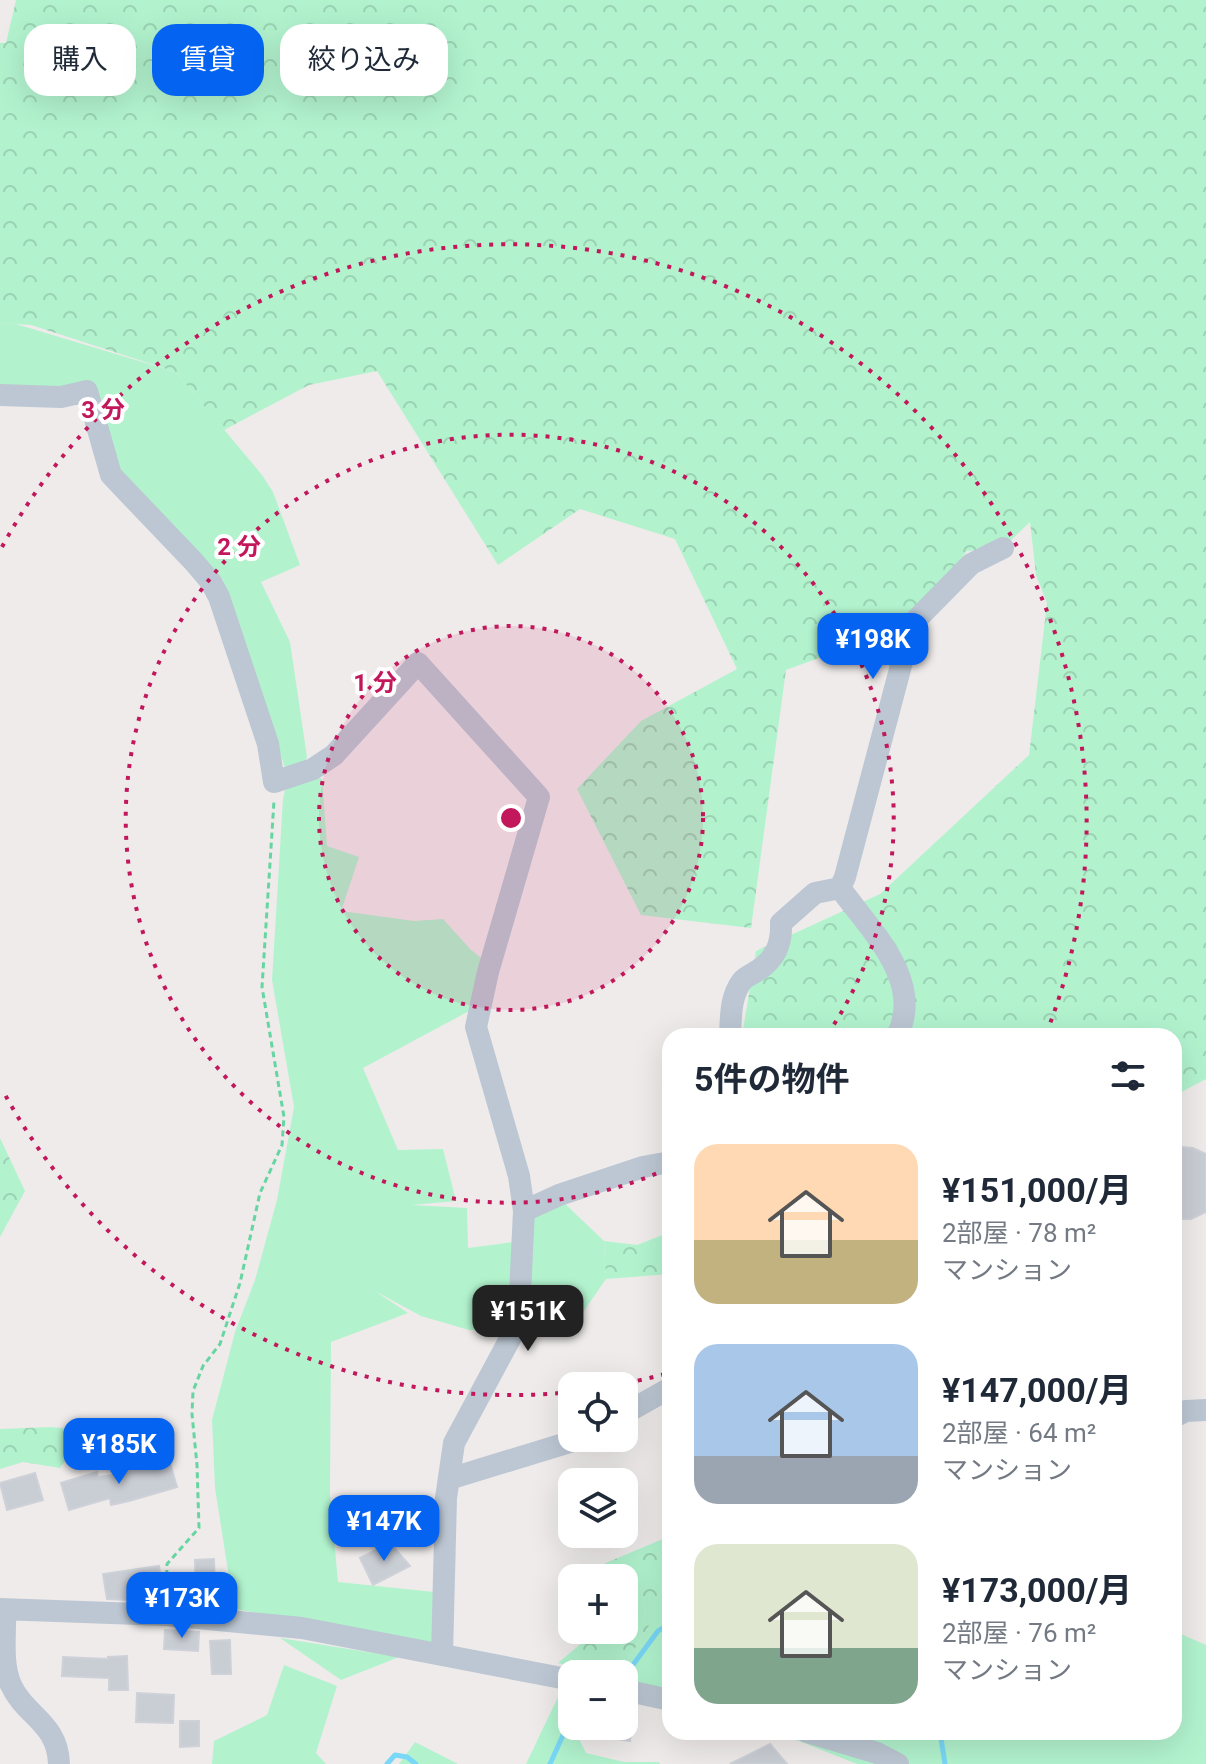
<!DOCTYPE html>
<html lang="ja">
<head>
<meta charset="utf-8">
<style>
  :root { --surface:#fff; --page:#f2f2f3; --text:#1f2937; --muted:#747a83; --accent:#0463f0 }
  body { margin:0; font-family:Roboto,"Noto Sans JP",sans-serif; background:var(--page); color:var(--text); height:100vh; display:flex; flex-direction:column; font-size:30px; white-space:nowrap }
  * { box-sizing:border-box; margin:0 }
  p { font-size:26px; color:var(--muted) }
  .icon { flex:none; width:44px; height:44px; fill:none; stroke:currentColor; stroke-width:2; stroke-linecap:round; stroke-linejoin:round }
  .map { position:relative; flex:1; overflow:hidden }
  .sheet { position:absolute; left:662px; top:1028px; width:520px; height:712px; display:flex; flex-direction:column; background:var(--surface); border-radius:24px; box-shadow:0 8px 32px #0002 }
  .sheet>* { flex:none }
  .top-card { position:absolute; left:24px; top:24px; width:518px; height:72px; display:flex; gap:16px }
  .tools { position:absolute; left:558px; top:1372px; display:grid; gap:16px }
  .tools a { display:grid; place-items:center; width:80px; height:80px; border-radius:16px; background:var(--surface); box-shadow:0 8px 32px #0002; font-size:40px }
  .price { position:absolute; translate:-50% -68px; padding:0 18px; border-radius:16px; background:var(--accent); color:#fff; font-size:26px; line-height:52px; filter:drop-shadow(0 2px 4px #0008) }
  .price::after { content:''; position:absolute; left:50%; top:48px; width:24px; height:18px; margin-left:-12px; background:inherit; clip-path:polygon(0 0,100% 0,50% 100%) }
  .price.active { background:#222; color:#fff }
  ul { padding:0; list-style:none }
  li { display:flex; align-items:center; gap:24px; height:200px; padding:0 32px }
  li span { display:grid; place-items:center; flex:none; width:224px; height:160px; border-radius:24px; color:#555 }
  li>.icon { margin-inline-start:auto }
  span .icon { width:96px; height:96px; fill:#fffc; stroke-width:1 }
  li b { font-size:34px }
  h2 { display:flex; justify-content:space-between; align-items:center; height:96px; padding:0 32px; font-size:34px }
  .chip { padding:0 28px; border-radius:24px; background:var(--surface); box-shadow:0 8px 32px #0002; font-size:28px; line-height:72px }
  .chip.active { background:var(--accent); color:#fff }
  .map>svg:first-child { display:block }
</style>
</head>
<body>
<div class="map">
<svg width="1206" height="1764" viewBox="0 0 1206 1764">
  <defs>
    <pattern id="forest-crowns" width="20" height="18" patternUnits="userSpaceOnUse" patternTransform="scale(2)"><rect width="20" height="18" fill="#b2f3ce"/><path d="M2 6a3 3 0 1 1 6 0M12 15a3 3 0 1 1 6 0" fill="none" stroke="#9ad2b3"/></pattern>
  </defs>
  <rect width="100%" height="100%" fill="#efebeb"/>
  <path fill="#b2f3ce" d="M0,323L16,324L176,372L262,475L273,492L300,565L261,582L290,642L307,757L301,767L286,771L223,580L120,471L97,391L0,387Z
    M322,778L327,846L359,857L341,911L414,921L443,919L471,950L485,961L471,1010L363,1068L398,1150L443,1149L456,1201L412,1205L467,1208L468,1248L513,1242L514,1194L559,1198L604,1241L606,1279L579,1318L560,1329L469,1330L421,1316L375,1291L408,1313L331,1342L330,1494L338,1582L434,1592L435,1644L234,1609L215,1488L212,1420L235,1332L255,1280L277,1200L294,1107L272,980L283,799L285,790L301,780Z
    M670,1623V1692L624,1682V1674H619L650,1624Z
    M1174,1631L1206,1645V1764H857L776,1732H1174Z
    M280,1638L399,1657L341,1680Z
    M284,1665L337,1686L316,1753L326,1764H212L214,1741L267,1715Z
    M558,1697L586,1753L624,1762H659L660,1764H526Z
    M415,1742L458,1764H399Z"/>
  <path fill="url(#forest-crowns)" d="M16,0H1206V1079L1174,1096V1036H742L756,951L880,894L1029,755L1047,603L1036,575L1030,522L1003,548L967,551L912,624L786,670L751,928L641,915L577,789L641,721L737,669L675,539L580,509L498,565L377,371L309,385L224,430L176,372L31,325L0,323V43H6Z
    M0,1138L25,1191L0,1237Z
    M670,1232V1274L606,1279L604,1241L637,1245Z
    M51,1427L70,1429L74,1449L60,1468L23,1462L0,1469V1429Z
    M670,1536V1624H650L619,1674H602L558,1663L597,1630H624V1578H602L596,1567Z"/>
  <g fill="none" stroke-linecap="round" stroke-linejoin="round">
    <path stroke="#79d8f6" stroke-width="5" d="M624,1677L658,1631L670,1623
      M940,1732L945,1764
      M387,1764L395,1755L407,1757L416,1764
      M550,1764L564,1733L561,1719L572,1710"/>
  </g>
  <path fill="#c9cdd4" stroke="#ced1d8" stroke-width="2" d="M1181,1147L1193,1148L1206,1154V1212L1191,1219H1174V1149Z
    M169,1460L177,1487L129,1501L111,1505L110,1498L69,1510L61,1483L97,1472L98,1477L120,1474Z
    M35,1473L43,1500L7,1510L0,1483Z
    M390,1543L410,1566L373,1585L360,1558Z
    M214,1559L215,1593L196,1594L195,1560Z
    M159,1566L163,1596L134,1600L107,1599L103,1574Z
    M165,1630L199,1632L198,1651L164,1649Z
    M230,1640L231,1674H212L210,1641Z
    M127,1656L128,1690H109V1678L62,1676L63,1657L108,1659V1657Z
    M137,1693L174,1695L173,1723L136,1722Z
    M180,1721H199V1746L180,1747Z
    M581,1726H632L630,1741L580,1733Z
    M770,1744L787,1764H730Z"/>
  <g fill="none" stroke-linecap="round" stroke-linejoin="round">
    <path stroke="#66d5a2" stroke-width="3" stroke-dasharray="6 4" stroke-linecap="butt" d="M166,1596L167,1564L199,1528L197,1465L192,1414L193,1391L203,1366L220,1344L240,1283L260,1193L282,1145L284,1117L262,987L274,801"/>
    <path stroke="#bcc7d3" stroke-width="22" d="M0,395L61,397L87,391L111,475L194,562L211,582L219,597L268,744L274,782L313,769L334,755L418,663L539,797L488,972L476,1027L519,1176L524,1211L519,1314L511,1337L454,1443L446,1498L442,1655
      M840,888L845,877L912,624L971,564L1003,548
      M840,888C870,930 925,981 897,1036
      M730,1036C731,1017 730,997 742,981C745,977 752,974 757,971C775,959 782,945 781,923L815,893L840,888
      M524,1211L559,1195L643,1167L670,1162
      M624,1414L670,1388
      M1174,1417L1186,1411L1206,1410
      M449,1479L583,1438
      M0,1609L166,1615L302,1628L572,1680
      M5,1610C6,1633 1,1663 11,1685C25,1716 58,1723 59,1764
      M624,1690L670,1700
      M807,1732L877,1753L898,1764"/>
  </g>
  <circle cx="511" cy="818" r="192" fill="#c2185b" fill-opacity=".12"/>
  <g fill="none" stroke="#c2185b" stroke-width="4" stroke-dasharray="4 8">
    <circle cx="511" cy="818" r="192"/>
    <path d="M667 1169A384 384 0 1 1 827 1035"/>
    <path d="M665 1374A577 577 0 0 1 616 1385M571 1392A577 577 0 0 1 2 1089M2 547A577 577 0 0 1 1046 1034"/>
  </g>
  <circle cx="511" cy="818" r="12" fill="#c2185b" stroke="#fff" stroke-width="4"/>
  <g font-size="24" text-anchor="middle" font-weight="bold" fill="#c2185b" stroke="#fff" stroke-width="8" stroke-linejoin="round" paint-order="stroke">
    <text x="103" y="418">3 分</text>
    <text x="239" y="555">2 分</text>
    <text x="375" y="691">1 分</text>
  </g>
</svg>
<div class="tools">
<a><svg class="icon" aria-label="locate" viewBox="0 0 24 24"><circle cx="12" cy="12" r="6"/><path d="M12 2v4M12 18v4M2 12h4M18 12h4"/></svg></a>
<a><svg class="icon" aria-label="layers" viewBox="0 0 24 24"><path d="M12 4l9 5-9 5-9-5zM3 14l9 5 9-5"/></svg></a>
<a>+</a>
<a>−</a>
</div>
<b class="price" style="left:873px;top:681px">¥198K</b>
<b class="price active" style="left:528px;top:1353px">¥151K</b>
<b class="price" style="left:119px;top:1486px">¥185K</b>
<b class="price" style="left:384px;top:1563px">¥147K</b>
<b class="price" style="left:182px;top:1640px">¥173K</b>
<div class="top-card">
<a class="chip">購入</a>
<a class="chip active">賃貸</a>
<a class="chip">絞り込み</a>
</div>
<section class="sheet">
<h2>5件の物件<svg class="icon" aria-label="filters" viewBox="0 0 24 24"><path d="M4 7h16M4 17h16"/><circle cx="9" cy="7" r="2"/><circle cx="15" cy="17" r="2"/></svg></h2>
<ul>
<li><span style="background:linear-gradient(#ffd9b3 60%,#c2b280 0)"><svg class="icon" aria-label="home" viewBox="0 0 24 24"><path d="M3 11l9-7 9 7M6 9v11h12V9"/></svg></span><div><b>¥151,000/月</b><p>2部屋 · 78 m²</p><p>マンション</p></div></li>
<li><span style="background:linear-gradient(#a9c7e8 70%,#9aa5b1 0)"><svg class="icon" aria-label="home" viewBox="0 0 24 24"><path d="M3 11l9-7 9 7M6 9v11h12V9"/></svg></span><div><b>¥147,000/月</b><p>2部屋 · 64 m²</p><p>マンション</p></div></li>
<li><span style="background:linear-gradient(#dfe7d0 65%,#7fa58c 0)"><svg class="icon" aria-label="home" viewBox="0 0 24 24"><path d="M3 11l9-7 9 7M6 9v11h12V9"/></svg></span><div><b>¥173,000/月</b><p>2部屋 · 76 m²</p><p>マンション</p></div></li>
</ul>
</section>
</div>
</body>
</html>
